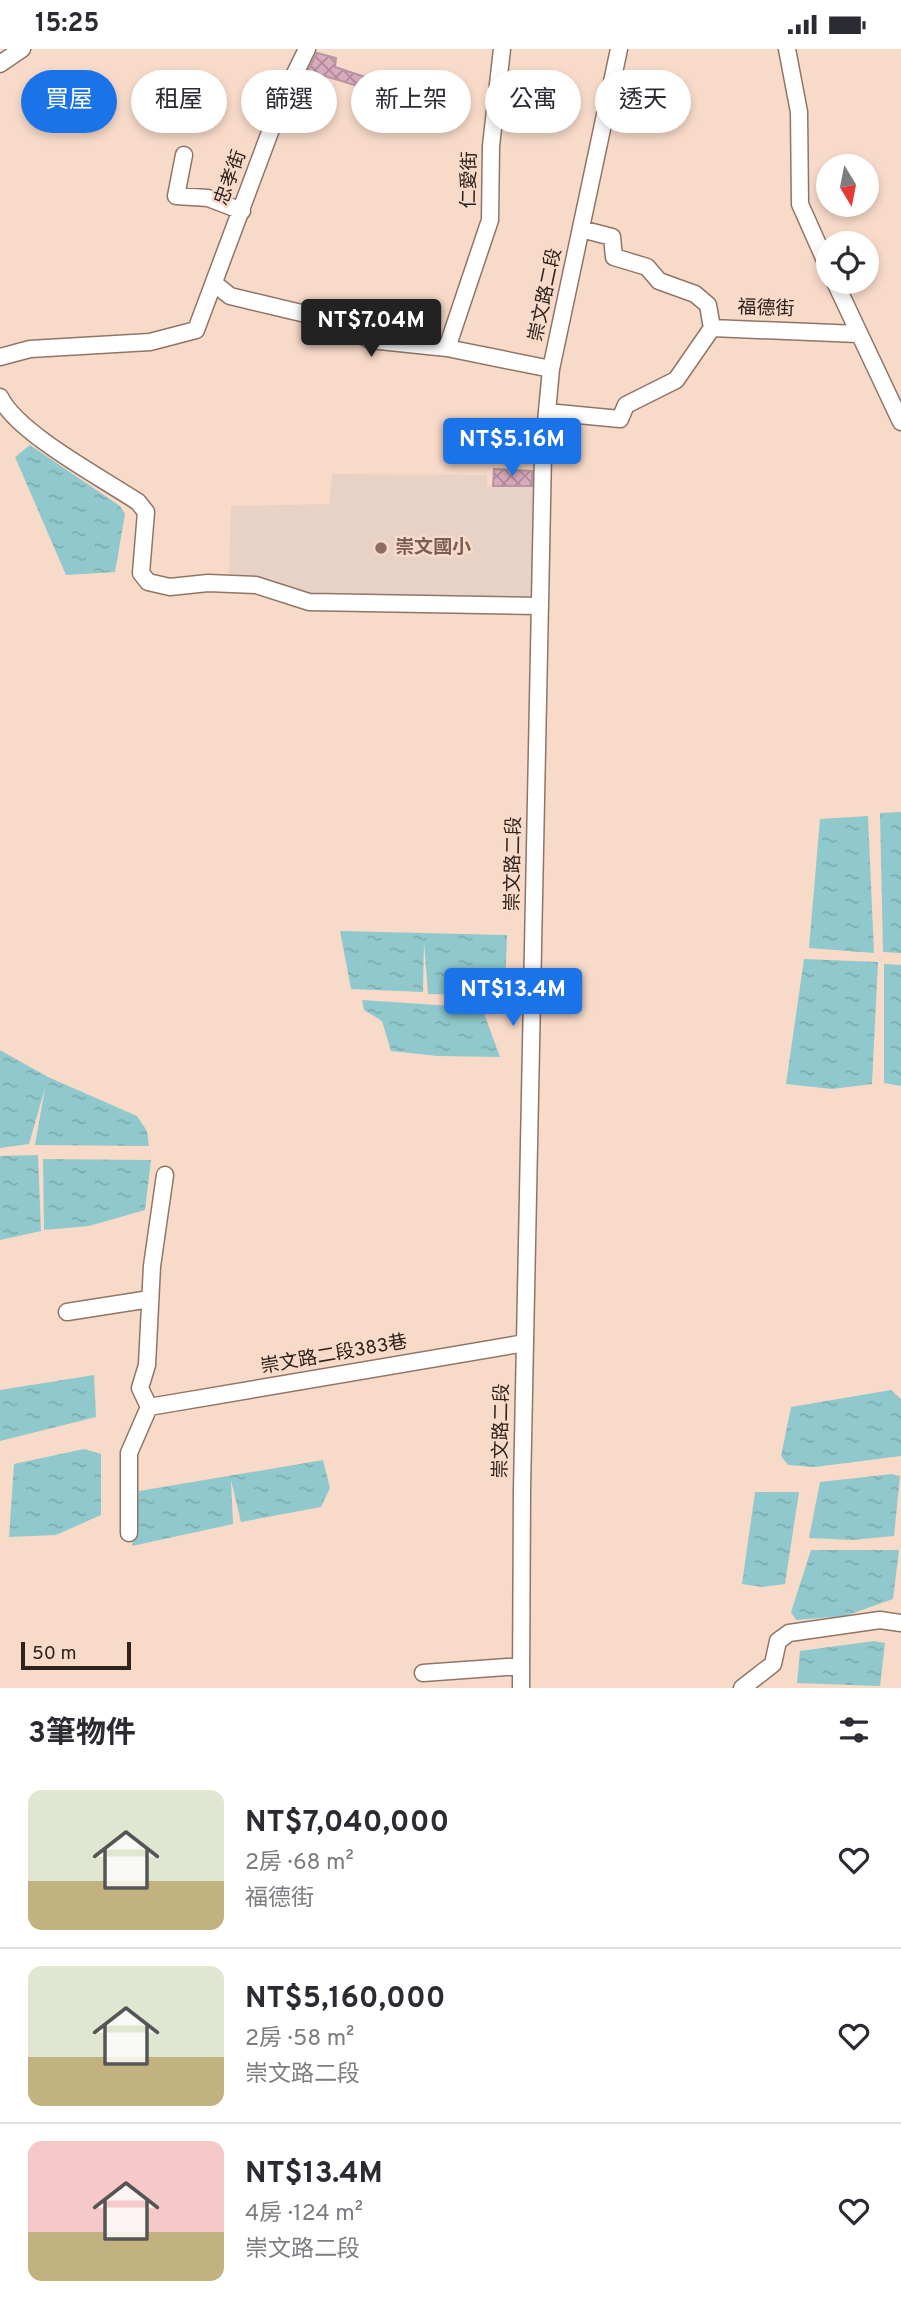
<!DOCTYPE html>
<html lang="zh-TW">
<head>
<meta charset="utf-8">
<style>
  :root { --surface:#fff; --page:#f2f2f3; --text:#2b2b33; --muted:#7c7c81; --line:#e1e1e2; --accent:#1a73e8 }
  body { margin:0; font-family:Overpass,"Noto Sans TC",sans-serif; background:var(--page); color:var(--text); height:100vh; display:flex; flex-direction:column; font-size:26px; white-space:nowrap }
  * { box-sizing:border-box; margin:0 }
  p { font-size:23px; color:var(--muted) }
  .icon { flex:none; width:38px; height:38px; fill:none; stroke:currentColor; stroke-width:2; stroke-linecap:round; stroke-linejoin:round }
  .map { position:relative; height:1639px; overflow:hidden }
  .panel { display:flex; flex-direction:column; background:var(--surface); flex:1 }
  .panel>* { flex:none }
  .guide { position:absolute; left:21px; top:21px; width:859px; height:63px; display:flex; gap:14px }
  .needle { width:46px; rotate:170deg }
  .fabs { position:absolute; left:816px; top:105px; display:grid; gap:14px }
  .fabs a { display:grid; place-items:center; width:63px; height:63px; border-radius:50%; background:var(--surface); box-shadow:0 4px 10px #0003; font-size:35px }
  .scale { position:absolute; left:21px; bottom:18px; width:110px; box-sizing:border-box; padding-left:7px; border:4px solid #2d221c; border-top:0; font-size:19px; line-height:24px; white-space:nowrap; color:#2d221c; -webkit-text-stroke:5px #f8dac9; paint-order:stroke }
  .price { position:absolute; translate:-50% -60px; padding:0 16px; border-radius:7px; background:var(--accent); color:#fff; font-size:23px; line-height:46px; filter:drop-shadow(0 2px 4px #0008) }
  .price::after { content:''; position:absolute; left:50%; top:42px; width:21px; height:16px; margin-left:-10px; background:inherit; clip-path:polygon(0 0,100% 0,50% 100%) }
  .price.on { background:#222; color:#fff }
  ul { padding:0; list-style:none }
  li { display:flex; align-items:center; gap:21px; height:175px; padding:0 28px }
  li+li { border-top:2px solid var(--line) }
  li span { display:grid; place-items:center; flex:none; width:196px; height:140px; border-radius:14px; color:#555 }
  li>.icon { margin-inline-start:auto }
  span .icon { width:84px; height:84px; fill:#fffc; stroke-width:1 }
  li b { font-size:30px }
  h2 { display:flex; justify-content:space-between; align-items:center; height:84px; padding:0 28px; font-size:30px }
  .tag { padding:0 24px; border-radius:32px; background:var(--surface); box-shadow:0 4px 10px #0003; font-size:24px; line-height:63px }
  .tag.on { background:var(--accent); color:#fff }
  .status { display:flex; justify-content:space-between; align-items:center; height:49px; padding:0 35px; background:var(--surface); direction:ltr }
  .status svg { height:19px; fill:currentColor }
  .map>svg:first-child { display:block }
</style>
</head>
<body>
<div class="status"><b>15:25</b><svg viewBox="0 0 49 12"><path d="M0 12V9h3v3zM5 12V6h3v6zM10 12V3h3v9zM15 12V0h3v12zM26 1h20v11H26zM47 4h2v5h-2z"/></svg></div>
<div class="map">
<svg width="901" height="1639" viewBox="0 0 901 1639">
  <defs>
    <pattern id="water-ripples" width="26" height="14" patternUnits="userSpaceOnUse" patternTransform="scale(1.75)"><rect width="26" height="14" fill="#90c9cd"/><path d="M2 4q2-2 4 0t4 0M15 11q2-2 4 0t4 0" fill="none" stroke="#7cacaf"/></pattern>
    <pattern id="building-cross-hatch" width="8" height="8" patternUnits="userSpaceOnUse" patternTransform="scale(1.75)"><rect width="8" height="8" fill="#d8aabc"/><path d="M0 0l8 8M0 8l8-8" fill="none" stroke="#b08a98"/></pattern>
  </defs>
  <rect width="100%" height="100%" fill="#f8dac9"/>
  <path fill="#e8d2c5" d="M332,425L487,426V437H533L532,552L310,551L309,543L270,540V531L229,530L231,457L329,455Z"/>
  <path fill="url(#water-ripples)" d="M30,396L120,457L125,465L115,523L66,526L15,408Z
    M901,763V904L883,903L880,764Z
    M868,767L874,904L809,899L820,770Z
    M340,882L507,886L505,942L470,946L428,945L424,893L423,943L351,940Z
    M804,910L878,913L872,1035L832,1040L786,1035Z
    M884,915L901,916V1037L884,1034Z
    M362,951L482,959L500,1008L438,1007L391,1002L382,972L364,961Z
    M0,1001L48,1028L137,1067L147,1082L149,1097L35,1096L45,1039L29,1095L0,1099Z
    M38,1106L41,1182L0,1191V1107Z
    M43,1110L151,1111L145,1161L89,1177L44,1181Z
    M94,1326L96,1368L0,1392V1341Z
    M891,1341L901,1350V1407L815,1418L788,1416L781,1407L791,1358Z
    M84,1400L101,1405V1466L56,1486L9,1488L14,1415Z
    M323,1411L330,1439L321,1458L241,1473L231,1431L233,1475L132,1497L139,1442Z
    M892,1425L900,1427L894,1487L852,1491L809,1489L820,1433Z
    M755,1443H799L785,1535L762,1538L742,1535Z
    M811,1501H899L893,1550L845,1567L796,1571L791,1563Z
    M874,1592L885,1594L880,1637L797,1634L800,1602Z"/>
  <path fill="url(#building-cross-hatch)" stroke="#b696a2" stroke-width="2" d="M317,4L336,9L335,18L374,31L371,41L308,22Z
    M494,420L532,422V437H493Z"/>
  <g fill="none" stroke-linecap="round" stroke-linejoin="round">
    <g stroke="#907566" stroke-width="19">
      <path id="minor" d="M787,0L799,63L800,155L828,218
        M0,15L22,0
        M184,106L176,147L208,149L242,162
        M581,180L612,188L614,208L647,218L659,232L695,245L708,256L712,279
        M835,233L901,373
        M215,235L230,247L335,272L370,291L447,299L551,320
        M447,299L490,171L491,97L502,0
        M0,308L30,300L150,293L196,281L282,51L307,0
        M0,348C17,384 102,429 138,453L146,463L141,524L148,533L170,538L208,534L256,536L309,553L540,557
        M547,363L620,370L626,356L676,331L712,279L858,285
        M67,1263L150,1250
        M149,1358L525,1294
        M129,1484V1404L149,1358L140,1339L147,1316L152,1217L165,1126
        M423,1624L521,1617
        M521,1639L522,1441L543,405L551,320L619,0
        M742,1639L773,1615L778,1592L789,1584L880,1571L901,1574"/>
    </g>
    <use href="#minor" stroke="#fff" stroke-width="16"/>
  </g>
  <circle fill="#8d6e63" stroke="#f8dac9" stroke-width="2.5" cx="381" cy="499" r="7"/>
  <g text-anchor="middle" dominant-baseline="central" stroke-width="5" stroke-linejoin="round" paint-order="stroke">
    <g font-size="19" fill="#2d221c" stroke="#f8dac9">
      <text transform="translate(231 129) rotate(-70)">忠孝街</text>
      <text transform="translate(470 131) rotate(-89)">仁愛街</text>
      <text transform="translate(546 246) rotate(-78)">崇文路二段</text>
      <text transform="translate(766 260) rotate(2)">福德街</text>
      <text transform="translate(514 815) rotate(-89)">崇文路二段</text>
      <text transform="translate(334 1306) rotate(-10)">崇文路二段383巷</text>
      <text transform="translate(502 1382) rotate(-89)">崇文路二段</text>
    </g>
    <g font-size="19" font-weight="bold" fill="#785e54" stroke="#f8dac9" text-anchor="start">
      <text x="395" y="499">崇文國小</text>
    </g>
  </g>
</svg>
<div class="fabs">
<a><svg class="needle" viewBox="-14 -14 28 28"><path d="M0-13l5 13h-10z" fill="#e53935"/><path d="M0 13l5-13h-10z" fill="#7c7c81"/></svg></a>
<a><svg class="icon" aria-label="locate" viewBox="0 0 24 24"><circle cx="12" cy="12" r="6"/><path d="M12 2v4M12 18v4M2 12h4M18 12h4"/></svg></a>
</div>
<div class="scale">50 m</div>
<b class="price on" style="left:371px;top:310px">NT$7.04M</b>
<b class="price" style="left:512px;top:429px">NT$5.16M</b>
<b class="price" style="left:513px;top:979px">NT$13.4M</b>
<div class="guide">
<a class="tag on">買屋</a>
<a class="tag">租屋</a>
<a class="tag">篩選</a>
<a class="tag">新上架</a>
<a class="tag">公寓</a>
<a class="tag">透天</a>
</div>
</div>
<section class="panel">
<h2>3筆物件<svg class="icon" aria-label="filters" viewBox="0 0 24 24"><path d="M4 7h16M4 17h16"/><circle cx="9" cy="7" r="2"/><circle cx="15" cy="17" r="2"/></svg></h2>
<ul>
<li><span style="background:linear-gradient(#dfe7d0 65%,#c2b280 0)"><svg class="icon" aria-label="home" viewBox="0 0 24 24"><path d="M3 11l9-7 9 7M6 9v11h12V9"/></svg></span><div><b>NT$7,040,000</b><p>2房 · 68 m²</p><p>福德街</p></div><svg class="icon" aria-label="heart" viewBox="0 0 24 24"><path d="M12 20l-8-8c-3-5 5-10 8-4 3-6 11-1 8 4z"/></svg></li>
<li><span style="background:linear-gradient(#dfe7d0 65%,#c2b280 0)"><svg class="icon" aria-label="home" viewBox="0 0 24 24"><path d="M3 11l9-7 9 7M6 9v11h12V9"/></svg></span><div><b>NT$5,160,000</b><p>2房 · 58 m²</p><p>崇文路二段</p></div><svg class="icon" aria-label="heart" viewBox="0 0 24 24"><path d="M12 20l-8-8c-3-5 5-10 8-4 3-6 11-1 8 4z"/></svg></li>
<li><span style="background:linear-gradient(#f6c9c9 65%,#c2b280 0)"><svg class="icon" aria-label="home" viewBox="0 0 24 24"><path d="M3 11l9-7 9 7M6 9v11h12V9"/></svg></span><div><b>NT$13.4M</b><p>4房 · 124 m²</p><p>崇文路二段</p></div><svg class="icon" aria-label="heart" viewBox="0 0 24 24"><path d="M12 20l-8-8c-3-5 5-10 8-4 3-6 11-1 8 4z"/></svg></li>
</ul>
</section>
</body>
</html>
